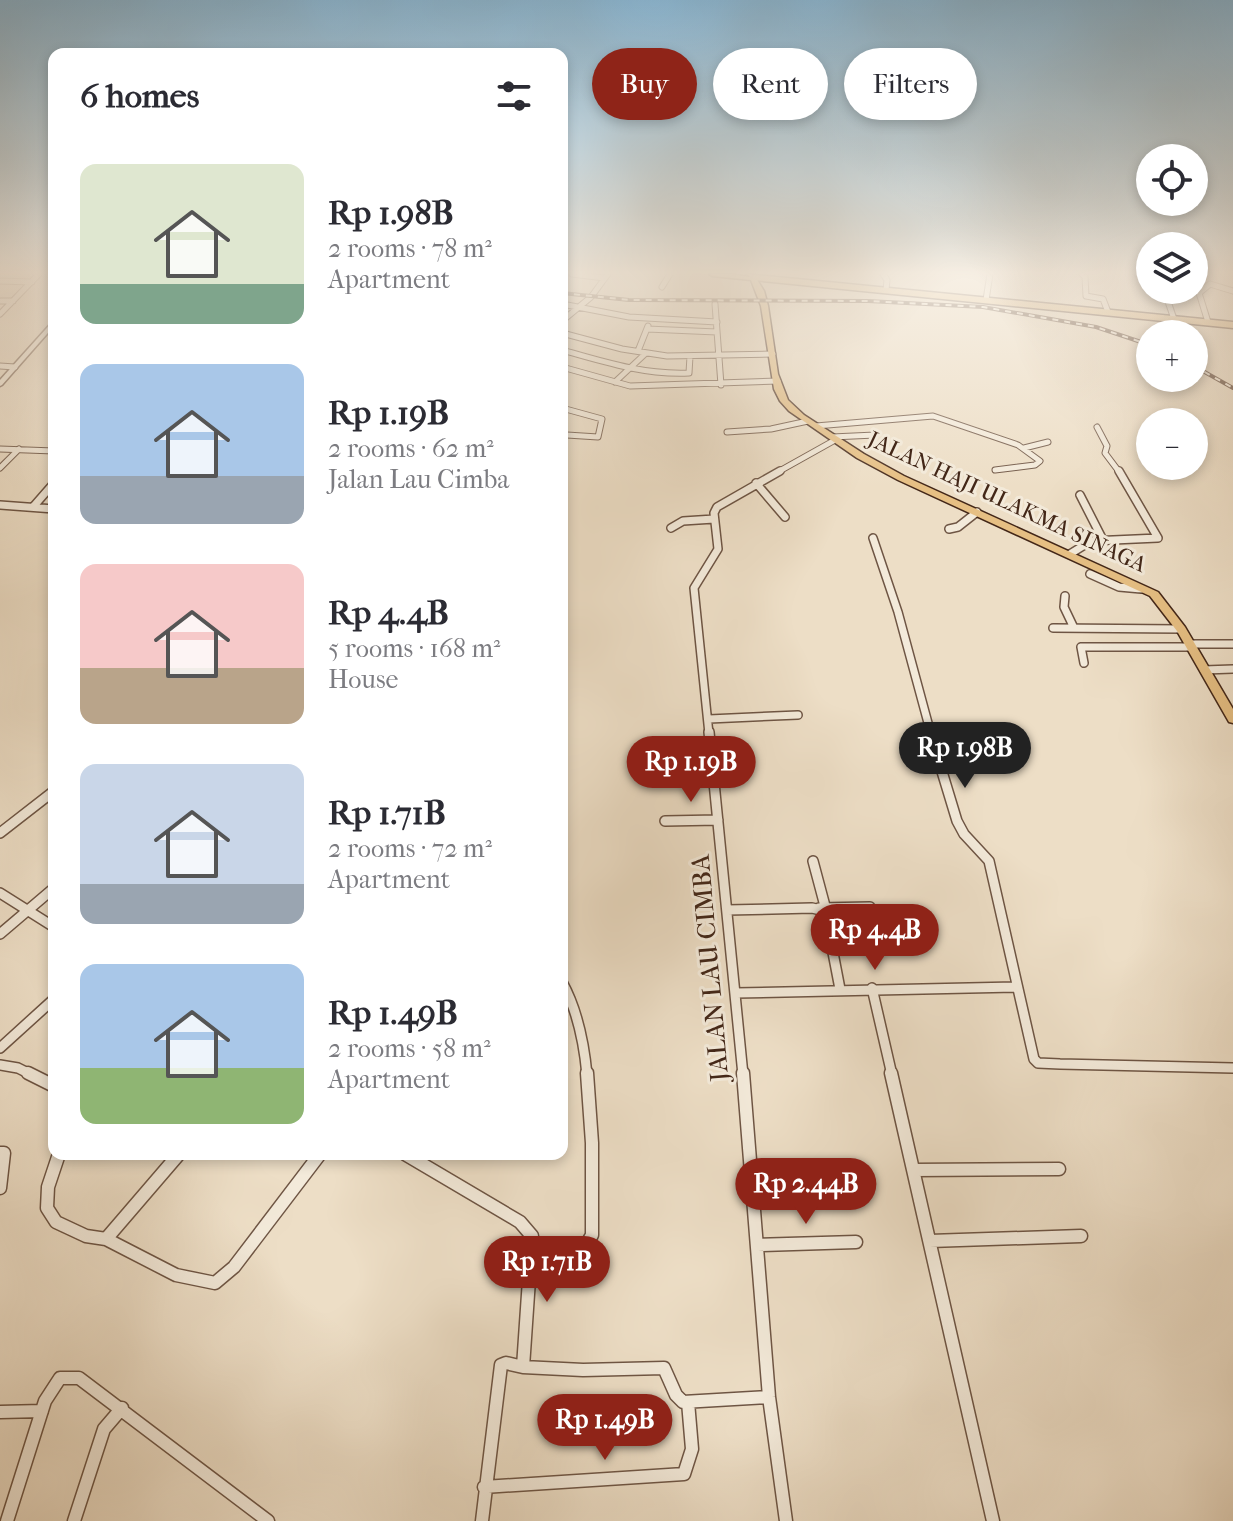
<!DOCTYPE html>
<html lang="en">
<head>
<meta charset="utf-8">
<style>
  :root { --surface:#fff; --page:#f7f7f7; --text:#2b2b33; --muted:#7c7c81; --accent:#8f2418 }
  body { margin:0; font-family:"IM FELL French Canon",serif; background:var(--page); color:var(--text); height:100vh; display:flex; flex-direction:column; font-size:30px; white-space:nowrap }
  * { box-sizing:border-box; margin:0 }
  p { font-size:26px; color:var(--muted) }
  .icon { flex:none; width:44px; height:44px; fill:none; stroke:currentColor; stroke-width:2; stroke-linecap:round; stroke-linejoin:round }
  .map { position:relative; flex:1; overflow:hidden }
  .drawer { position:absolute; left:48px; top:48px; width:520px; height:1112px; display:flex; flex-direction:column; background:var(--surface); border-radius:16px; box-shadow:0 4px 12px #0003 }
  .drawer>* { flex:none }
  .top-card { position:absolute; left:592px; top:48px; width:520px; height:72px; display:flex; gap:16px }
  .fabs { position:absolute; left:1136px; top:144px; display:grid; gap:16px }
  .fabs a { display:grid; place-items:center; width:72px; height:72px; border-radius:50%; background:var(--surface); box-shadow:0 4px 12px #0003; font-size:40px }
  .price { position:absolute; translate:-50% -68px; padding:0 18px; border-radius:28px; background:var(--accent); color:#fff; font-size:26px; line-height:52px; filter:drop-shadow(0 2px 4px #0008) }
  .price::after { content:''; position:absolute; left:50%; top:48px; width:24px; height:18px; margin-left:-12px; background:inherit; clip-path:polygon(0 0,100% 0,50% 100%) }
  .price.current { background:#222; color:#fff }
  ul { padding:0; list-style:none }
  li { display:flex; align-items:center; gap:24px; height:200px; padding:0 32px }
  li span { display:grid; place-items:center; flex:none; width:224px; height:160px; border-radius:16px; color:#555 }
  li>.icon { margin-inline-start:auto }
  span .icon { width:96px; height:96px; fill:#fffc; stroke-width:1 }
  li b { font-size:34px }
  h2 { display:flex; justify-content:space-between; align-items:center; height:96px; padding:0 32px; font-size:34px }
  .chip { padding:0 28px; border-radius:36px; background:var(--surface); box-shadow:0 4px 12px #0003; font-size:28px; line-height:72px }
  .chip.current { background:var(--accent); color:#fff }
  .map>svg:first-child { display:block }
</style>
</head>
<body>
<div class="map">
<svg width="1233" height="1521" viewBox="0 0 1233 1521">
  <rect width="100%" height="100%" fill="#eddec6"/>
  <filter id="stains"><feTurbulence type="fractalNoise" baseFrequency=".0025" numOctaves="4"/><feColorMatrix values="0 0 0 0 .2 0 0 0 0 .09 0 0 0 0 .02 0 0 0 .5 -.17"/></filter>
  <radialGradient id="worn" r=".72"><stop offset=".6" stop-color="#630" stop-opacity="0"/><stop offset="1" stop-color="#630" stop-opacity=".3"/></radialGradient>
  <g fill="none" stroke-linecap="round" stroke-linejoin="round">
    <g stroke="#6e5544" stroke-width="7">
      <path id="minor-far3" d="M572,274L604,278
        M883,274L887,280L886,290
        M1082,274L1085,277L1086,296L1103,299L1108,312
        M1137,274L1150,278
        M0,281L32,282
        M662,287L670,274
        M1164,290L1174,319
        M986,300L990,274
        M0,301H13
        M562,304L629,317L717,322
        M715,304L721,385
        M0,314L39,274
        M562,321L591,297L608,274
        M1208,322L1199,293L1210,284L1233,291
        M647,329L717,332
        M562,333L622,349L667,356L773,354
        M562,350C604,362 645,375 689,373L690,356
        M638,351L648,326
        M0,366L15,367
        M562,367L630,386L778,381
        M615,382L646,353
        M562,408L602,419L598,437L567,435
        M816,426L933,416L1018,445L1040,461L1035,465L995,470
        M1097,427L1107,446L1105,453L1120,473
        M727,432L771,429L808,421
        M832,437L875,435
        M1024,448L1048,442
        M0,449L54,451
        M0,468L19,449
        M776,473L835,440"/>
    </g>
    <g stroke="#6e5544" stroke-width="10">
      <path id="minor-far2" d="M756,483L785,517
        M1080,495L1103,540
        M0,505L54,509
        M33,507L54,483
        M671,528L683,521L714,519
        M949,529L958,527L977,512
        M873,538L898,612L931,734
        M1070,554L1091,541L1158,538L1119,471
        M1090,574L1119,587L1141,589
        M1065,596L1064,607L1074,628
        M1053,628L1181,629
        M1190,644H1233
        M1084,663L1081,647H1191
        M1204,670L1233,669
        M709,719L798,715
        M709,734L694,588L718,549L714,513L717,507L780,471"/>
    </g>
    <g stroke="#6e5544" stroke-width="12">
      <path id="minor-far1" d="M709,732L743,1075
        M930,732L957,821L964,834L989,861L1034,1059L1038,1063L1060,1064L1233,1068
        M665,821L718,820
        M0,833L54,791
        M813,861L825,906
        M0,893L54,927
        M819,908L870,907
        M727,910L812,908L825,911L840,989
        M0,934L54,888
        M562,982C578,1011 584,1042 587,1075
        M872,988L892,1075
        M736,993L1015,987
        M0,1048L54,999
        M0,1065L18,1068L32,1075"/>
    </g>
    <g stroke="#6e5544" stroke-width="15">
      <path id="minor" d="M28,1073L54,1086
        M743,1073L769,1397L786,1521
        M891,1073L993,1521
        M0,1153H4L0,1188
        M59,1154L48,1187L47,1208L56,1222L86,1236L106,1239L176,1275L215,1283L234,1267L320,1154
        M405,1154L520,1222L532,1236L523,1367L506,1363L501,1365L482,1521
        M914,1170L1059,1169
        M106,1239L179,1154
        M930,1241L1081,1236
        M758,1245L856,1242
        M534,1249L579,1247L586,1245L592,1235V1143L587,1073
        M523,1367L583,1370L664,1368L676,1395L683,1402L769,1397
        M0,1412L42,1411
        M484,1487L684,1474L692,1449L688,1402
        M7,1521L45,1401L60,1378H79L268,1521
        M74,1521L104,1429L122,1408"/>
    </g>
    <g stroke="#6e5544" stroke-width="3">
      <path id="tertiary" d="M54,320V326L2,385L0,386V380Z"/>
    </g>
    <g stroke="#432718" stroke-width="3">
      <path id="primary" d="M709,274H731L756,278L764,291L768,306L778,374L788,400L804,415L864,454L904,476L1158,592L1185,627L1233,709V723L1229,722L1177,631L1150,596L898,480L857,458L789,411L780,401L774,389L761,306L751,280L712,276Z"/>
    </g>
    <g stroke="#432718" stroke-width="3">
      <path id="trunk" d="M747,274L1233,322V328L753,280Z"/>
    </g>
    <use href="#minor-far3" stroke="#f3eada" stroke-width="5"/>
    <use href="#minor-far2" stroke="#f3eada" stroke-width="7"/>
    <use href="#minor-far1" stroke="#f3eada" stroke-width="9"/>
    <use href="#minor" stroke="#f3eada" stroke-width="12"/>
    <use href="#tertiary" fill="#f3eada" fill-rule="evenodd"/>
    <use href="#primary" fill="#e6bf83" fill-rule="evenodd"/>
    <use href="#trunk" fill="#e6bf83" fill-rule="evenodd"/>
    <g stroke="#432718" stroke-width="4">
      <path id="rail" d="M562,293L629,300L868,301L983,307L1096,327L1150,345
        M1194,366L1233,388"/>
    </g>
    <use href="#rail" stroke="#f3eada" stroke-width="2" stroke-dasharray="6" stroke-linecap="butt"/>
  </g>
  <linearGradient id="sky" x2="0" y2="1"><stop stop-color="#89b7d5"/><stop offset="0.56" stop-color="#f7f0e5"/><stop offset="1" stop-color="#f7f0e5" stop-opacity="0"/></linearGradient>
  <rect width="1233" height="487" fill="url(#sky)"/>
  <g text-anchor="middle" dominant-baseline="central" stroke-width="6" stroke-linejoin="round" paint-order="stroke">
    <g font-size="22" fill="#432718" stroke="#f3eada">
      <text transform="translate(1007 502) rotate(25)">JALAN HAJI ULAKMA SINAGA</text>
    </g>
    <g font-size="26" fill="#432718" stroke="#f3eada">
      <text transform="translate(710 968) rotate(-95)">JALAN LAU CIMBA</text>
    </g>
  </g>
  <rect width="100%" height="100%" filter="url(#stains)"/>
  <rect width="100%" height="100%" fill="url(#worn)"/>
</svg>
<div class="fabs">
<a><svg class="icon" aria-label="locate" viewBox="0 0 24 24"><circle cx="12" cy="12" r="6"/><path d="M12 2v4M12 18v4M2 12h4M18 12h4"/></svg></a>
<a><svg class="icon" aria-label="layers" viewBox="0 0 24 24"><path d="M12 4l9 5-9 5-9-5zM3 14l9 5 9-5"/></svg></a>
<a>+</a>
<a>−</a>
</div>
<b class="price current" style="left:965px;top:790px">Rp 1.98B</b>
<b class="price" style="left:691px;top:804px">Rp 1.19B</b>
<b class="price" style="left:875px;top:972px">Rp 4.4B</b>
<b class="price" style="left:806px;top:1226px">Rp 2.44B</b>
<b class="price" style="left:547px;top:1304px">Rp 1.71B</b>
<b class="price" style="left:605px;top:1462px">Rp 1.49B</b>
<div class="top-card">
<a class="chip current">Buy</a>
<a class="chip">Rent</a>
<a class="chip">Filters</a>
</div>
<section class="drawer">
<h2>6 homes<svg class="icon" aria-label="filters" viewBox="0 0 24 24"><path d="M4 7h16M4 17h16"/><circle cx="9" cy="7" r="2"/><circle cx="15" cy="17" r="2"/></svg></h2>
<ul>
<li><span style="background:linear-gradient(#dfe7d0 75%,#7fa58c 0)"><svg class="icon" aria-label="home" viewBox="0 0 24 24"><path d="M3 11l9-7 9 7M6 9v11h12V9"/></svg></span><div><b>Rp 1.98B</b><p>2 rooms · 78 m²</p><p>Apartment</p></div></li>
<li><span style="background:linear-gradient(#a9c7e8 70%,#9aa5b1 0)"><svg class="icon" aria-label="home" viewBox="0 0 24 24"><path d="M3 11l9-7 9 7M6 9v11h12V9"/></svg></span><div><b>Rp 1.19B</b><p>2 rooms · 62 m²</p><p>Jalan Lau Cimba</p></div></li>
<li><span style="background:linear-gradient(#f6c9c9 65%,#b9a48a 0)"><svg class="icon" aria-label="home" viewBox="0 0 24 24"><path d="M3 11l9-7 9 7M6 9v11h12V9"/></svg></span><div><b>Rp 4.4B</b><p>5 rooms · 168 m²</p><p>House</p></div></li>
<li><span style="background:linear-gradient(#c9d6e8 75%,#9aa5b1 0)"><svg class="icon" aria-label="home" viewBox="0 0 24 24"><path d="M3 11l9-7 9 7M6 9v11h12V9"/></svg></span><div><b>Rp 1.71B</b><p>2 rooms · 72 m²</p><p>Apartment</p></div></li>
<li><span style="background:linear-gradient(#a9c7e8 65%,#8fb573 0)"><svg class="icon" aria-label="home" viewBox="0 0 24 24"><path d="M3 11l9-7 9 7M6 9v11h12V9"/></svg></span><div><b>Rp 1.49B</b><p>2 rooms · 58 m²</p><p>Apartment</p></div></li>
</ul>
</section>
</div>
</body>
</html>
